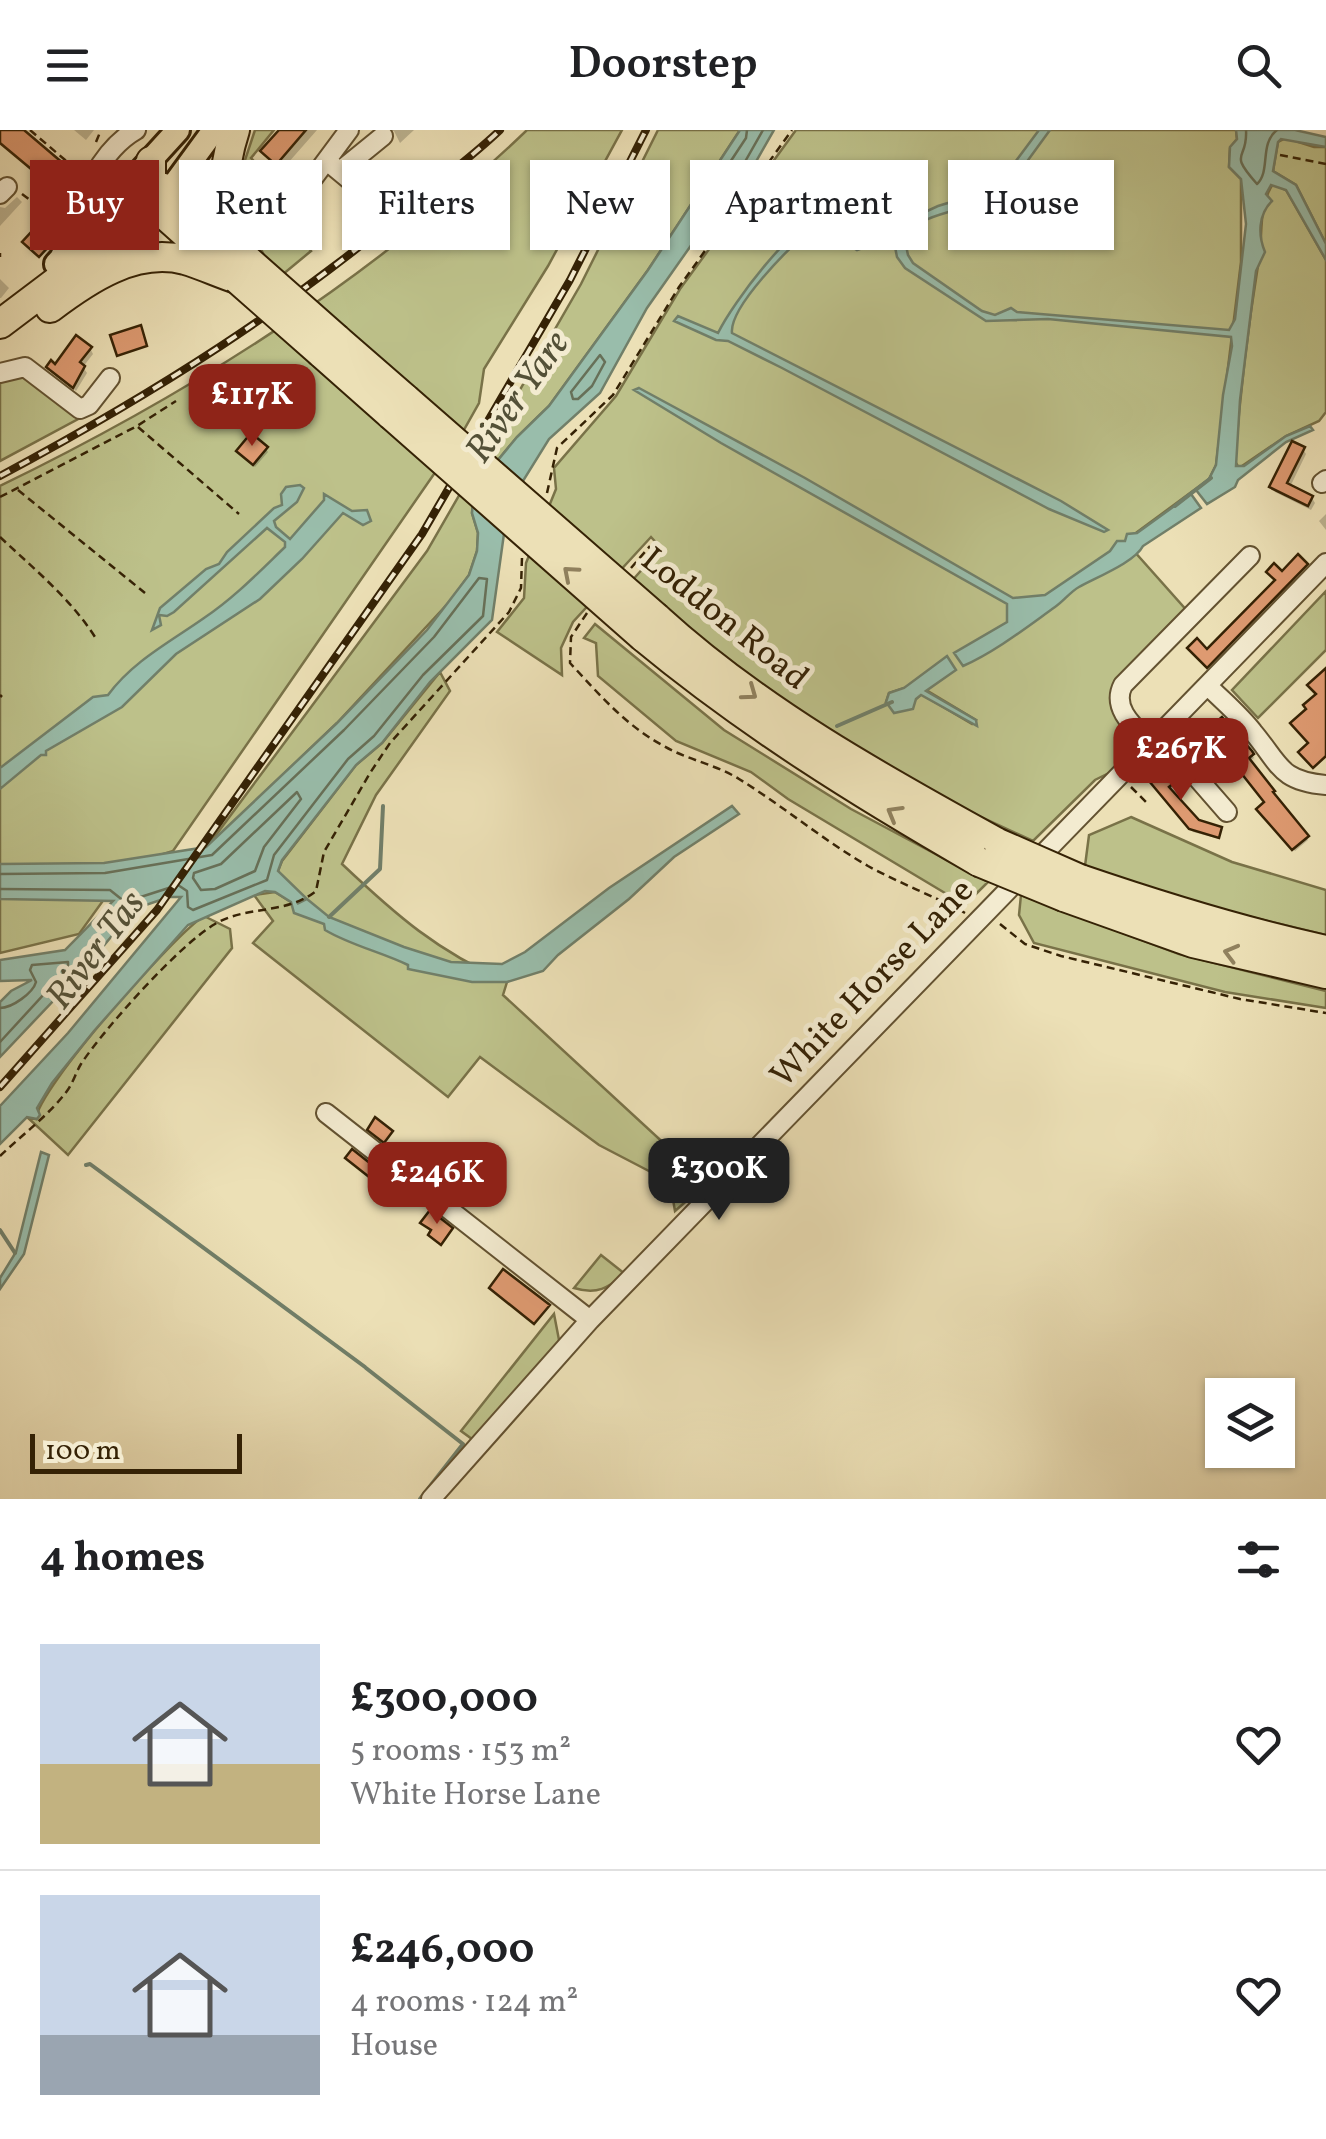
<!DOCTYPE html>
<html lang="en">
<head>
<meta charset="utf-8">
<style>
  :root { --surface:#fff; --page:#f2f2f2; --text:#202124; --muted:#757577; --line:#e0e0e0; --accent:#8f2418 }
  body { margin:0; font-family:Vollkorn,serif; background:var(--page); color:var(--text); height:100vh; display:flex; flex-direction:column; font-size:38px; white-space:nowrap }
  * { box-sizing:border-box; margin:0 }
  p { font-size:32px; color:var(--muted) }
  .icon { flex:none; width:55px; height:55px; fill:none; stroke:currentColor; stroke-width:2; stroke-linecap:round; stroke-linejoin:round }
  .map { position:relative; height:1369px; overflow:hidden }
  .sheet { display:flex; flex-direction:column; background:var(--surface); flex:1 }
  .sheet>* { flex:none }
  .top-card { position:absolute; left:30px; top:30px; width:1268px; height:90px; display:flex; gap:20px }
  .fabs { position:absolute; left:1205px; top:1248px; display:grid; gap:20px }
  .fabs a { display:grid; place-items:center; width:90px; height:90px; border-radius:0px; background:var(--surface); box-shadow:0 2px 8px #0004; font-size:50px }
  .scale { position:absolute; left:30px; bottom:25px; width:212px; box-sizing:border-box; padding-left:10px; border:5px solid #352205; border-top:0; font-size:28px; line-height:35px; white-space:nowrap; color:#352205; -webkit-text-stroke:8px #f3ebd0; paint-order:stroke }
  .price { position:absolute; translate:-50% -85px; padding:0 22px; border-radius:20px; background:var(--accent); color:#fff; font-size:32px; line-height:65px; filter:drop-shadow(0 2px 5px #0008) }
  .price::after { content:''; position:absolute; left:50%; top:60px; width:30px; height:22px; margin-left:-15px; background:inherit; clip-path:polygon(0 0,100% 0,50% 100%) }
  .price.current { background:#222; color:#fff }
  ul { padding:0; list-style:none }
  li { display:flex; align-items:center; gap:30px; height:250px; padding:0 40px }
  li+li { border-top:2px solid var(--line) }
  li span { display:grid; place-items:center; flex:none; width:280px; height:200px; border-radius:0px; color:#555 }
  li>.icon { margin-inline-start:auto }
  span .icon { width:120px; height:120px; fill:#fffc; stroke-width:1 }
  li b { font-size:42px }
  h2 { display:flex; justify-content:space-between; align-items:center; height:120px; padding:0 40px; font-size:42px }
  .tag { padding:0 35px; border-radius:0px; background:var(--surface); box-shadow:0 2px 8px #0004; font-size:35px; line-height:90px }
  .tag.current { background:var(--accent); color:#fff }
  header { display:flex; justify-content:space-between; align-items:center; height:130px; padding:0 40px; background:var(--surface); font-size:45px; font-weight:600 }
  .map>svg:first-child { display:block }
</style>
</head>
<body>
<header><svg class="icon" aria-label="menu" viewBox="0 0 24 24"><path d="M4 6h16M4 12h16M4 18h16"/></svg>Doorstep<svg class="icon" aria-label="search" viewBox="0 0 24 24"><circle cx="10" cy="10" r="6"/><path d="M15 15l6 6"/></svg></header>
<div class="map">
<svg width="1326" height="1369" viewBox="0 0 1326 1369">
  <rect width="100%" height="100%" fill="#ece0b6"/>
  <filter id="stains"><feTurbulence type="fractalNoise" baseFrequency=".002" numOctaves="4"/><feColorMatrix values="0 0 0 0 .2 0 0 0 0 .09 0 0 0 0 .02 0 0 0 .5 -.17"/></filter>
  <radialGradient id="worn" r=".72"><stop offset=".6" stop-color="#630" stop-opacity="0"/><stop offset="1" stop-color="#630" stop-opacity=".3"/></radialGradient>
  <path fill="#bdc18a" stroke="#797248" stroke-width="2.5" fill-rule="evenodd" d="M255,0H274L251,28L310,90L295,102L311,121L276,150L239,74L245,30Z
    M527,0H622L548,136L484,239L479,273L461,305L173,721L140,731L115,754L79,804L0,823V356C193,262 372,149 527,0Z
    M658,0H740L648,140L549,276L517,307L474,359L472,383L478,403L477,421L469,445L452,469L337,593L207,717L427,421L581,154Z
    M796,0H1236L1237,9L1230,18L1229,37L1241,49V132L1216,335L1209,349L1125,411L1189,483L1116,556L1143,610L1119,638L1095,650L1033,711L929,663L808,592L630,453L661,418L651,407L573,492L561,518L562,545L497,502L524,468L526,433L556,359L554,338L616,266L680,159ZM904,558L926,560L976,590L972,594L921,564L916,569L886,572L889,563Z
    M1286,8L1314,17H1326V114L1296,55L1273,41L1278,12Z
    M1273,54L1286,60L1326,130V282L1319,291L1286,306L1239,338L1235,331C1240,263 1248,196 1259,129C1263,104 1258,76 1273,54Z
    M24,241L80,288L0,331V250Z
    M1326,461V520L1258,588L1232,560Z
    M595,494L724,600L851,679L988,752L965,775L788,669L751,642L676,611L598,546L596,513L584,508Z
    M440,542L450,561L376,665L342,734C397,786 437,821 507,852L503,865L707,1053L675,1081L670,1052L599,1015L480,927L448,967L253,813L273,791L254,765L275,762L291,772L278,741L282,731L356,635L382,613Z
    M1131,687L1232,732L1326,760V805L1198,774L1085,736L1089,705Z
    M1021,765L1179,824L1326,861V878L1225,862L1034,813L1019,785Z
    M204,786L230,799L232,818L68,1025L27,987L36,989C37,959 175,804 204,786Z
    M601,1125L625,1144C608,1158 597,1165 574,1158Z
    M554,1184L560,1215L472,1309L461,1301Z"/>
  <path fill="#99bdab" stroke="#717f69" stroke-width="2.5" d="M740,0H774L750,42L692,114L647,178L600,263L549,309L508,375L492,490L430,552L382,613L356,635L282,730L278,741L306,768L297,774L307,769L329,787L404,817L451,832L502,834L525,822L609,758L732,676L739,684L674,727L629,769L558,825L543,841L507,852H472L408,839V835C381,822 350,815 325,800L324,794L294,783L291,772L275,762L265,761L188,795L94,901L52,953L37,978L40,985L37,989L27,987L0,1014V976L68,903L181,767H169L134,779L92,830L0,927V872L11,861L32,850L0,851V830L65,820L113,771L0,769V734L104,733L206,717L337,593L427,500L469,445L477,421L478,403L472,383L474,359L517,307L549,276L648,140Z
    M1039,0H1050L1007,59L1001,51Z
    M1236,0H1295L1326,7V17L1281,9L1278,12L1273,41L1296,55L1326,114V130L1286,60L1271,55L1266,64L1272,71C1258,85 1258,105 1265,122L1256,141L1240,270L1236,336H1244L1286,306L1310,296L1313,300L1286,312L1238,350L1235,357L1207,374L1196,360L1209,349L1216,335L1223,265L1232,216L1231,207L1048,189L986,191L905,138L897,127L893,107L857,120L831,104L811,99C790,117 729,177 732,203L1061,371L1108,400L1104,402L1049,379L782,238L728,211L716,210L674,191L678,186L718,203C733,172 794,92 826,82L833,93L862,111L938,76L981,63L996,54L1003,63C976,80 922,81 904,106L908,125L913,133L982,181L995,185L1011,178L1017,182L1229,200L1235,189L1246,94L1241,49L1229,37L1230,17L1237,9Z
    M639,258L805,348L1013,468L1045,465L1110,421L1117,411H1125L1127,404L1137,403L1191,364L1201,378L1143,416C1135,432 1097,447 1079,457C1070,462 1064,471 1055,477C1027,497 995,522 963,536L954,523L1007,492V474L721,313L634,260Z
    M300,355L304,358L297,372L274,391L276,397L290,409L324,370V364L352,381L367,380L371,391L363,395L343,383L302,429L260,469L176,524L122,577L46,621V625H41L0,659V638L93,567L108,565C133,531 170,512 204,488C234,468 259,442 285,417V412L267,398L174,482L167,486L159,485L161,495L152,500L160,478L206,439L219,434L227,422L274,378L282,375L281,364L286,357Z
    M947,526L956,540L926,561L976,590L977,596L921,565L916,569L913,579L894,583L886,572L889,563L904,558Z
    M41,1022L49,1025L24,1124L0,1159V1148L16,1122Z"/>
  <path fill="#0003" d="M74,0H94L86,10Z
    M282,0H317L281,41L263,22Z
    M414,0L400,13L394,1L380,0Z
    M17,67L22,72L0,96V77L5,78Z
    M0,149L9,158L1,168H0Z
    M90,218L93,224L83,237L87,243L76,261L49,237H56Z
    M266,319L268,322L255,337L240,324Z
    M1303,319L1306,324L1290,357L1312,368L1315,373L1311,380L1275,362L1272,357Z
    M1326,384V400L1319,391Z
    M1306,435L1308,438L1210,539L1192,521L1207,522L1282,445Z
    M1195,624L1252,625L1254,628L1249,631L1308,710L1295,721L1261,682L1267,673L1233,630L1214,646Z
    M1169,638L1180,652L1169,661L1197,692L1220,699V709L1193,702L1153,655Z
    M348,1028L388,1051L391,1056L387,1061Z
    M499,1035L501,1037L482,1062L473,1055Z
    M451,1039L459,1045L455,1051L447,1044Z"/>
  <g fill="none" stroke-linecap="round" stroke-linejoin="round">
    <path stroke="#677058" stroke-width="2.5" d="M747,0L746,8L715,55L717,62L723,61L742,37L763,0
      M1246,0C1248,32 1227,20 1257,54C1271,41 1259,14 1277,0
      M600,225L605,232L592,256L578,269H573L571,262Z
      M297,662L301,669L264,717L255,741L215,759L201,760L193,748L194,743L221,734Z
      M0,744L105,743L212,725L344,600L434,507L479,448L487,449L483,486L423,545L374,606L348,629L274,725L267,750L193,780L188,777L187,761L178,755L125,772L110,760L0,759
      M0,878C12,878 33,863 36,852L30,840L32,835L68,832V838L0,912"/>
    <path stroke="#717f69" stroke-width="4" d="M1175,376L1211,348
      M837,596L892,572
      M329,787L380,739L383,676
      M77,848L92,830
      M86,1035L90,1034L365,1237
      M0,1100L15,1123
      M366,1238L463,1314L420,1369"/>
  </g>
  <path fill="#de9a71" stroke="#352205" stroke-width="2.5" d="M0,0H24L71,40L55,59L0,13Z
    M279,0H306L276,35L260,21Z
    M33,100L50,115L39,127L22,112Z
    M141,195L147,216L117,226L110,205Z
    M76,205L92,217L80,232L85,236L73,258L46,237L51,230L55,234Z
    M251,303L268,317L253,335L236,321Z
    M1292,311L1305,317L1287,353L1313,366L1308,376L1269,357Z
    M1298,424L1308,434L1207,538L1187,518L1197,508L1207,519L1275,450L1266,442L1274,433L1282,441Z
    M1326,538V626L1313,638L1298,622L1308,613L1290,593L1306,579L1303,575L1316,564L1307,555Z
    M1222,587L1252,621L1254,624L1249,628L1275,661L1273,662L1309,706L1292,720L1256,679L1264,672L1230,629L1211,645L1190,621L1216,601L1211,596Z
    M1169,635L1180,648L1169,657L1199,690L1222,697L1219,708L1189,699L1149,651Z
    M375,987L393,1001L384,1013L367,1000Z
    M352,1019L390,1049L383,1058L345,1028Z
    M490,1024L501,1033L479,1061L468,1052Z
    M430,1080L453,1098L441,1115L428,1105L431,1100L420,1093Z
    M503,1139L550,1175L534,1194L489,1158Z"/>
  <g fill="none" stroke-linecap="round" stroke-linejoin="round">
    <g stroke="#635231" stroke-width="22">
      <path id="minor" d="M327,31L356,55L390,93
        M340,41L383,6
        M0,64L7,57
        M297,70L349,0
        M61,124C78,81 94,24 136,0
        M0,243L25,237L80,279L89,275L110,248
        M1322,353L1326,350
        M1208,556C1223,571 1240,585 1253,602C1280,634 1279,651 1326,655
        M1159,604L1227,682
        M1150,613C1134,597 1111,578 1123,555L1250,426
        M326,983L590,1190
        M431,1369L590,1190L1326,433"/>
    </g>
    <g stroke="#352205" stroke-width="28">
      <path id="major" d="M56,134L178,0
        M92,143L157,78L214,0"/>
    </g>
    <g stroke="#352205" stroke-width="32">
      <path id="highway" d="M235,0C222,40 219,81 239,119
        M151,31V67L157,78L224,138
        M50,178C87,150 135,117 185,130C202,135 219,143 237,149
        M0,194L57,151L150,59L160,57L170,60L243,126
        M337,209L406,269
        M321,223L391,285
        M657,488C759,581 878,647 998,713
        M643,507C748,594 861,664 979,732
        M1080,749C1162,777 1242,802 1326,820
        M1064,767L1193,813L1326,844"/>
    </g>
    <path stroke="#352205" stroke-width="2.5" stroke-dasharray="8 5" stroke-linecap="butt" d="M30,0L78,41
      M96,12L101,0
      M1280,25L1326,34
      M22,64L47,83L58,78L63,72
      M0,123V127
      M138,297L239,384
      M18,360L145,463
      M547,363L557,318L613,265L679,157L792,0
      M0,367L137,296L176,271
      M0,407C34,439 70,468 95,507
      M631,438L650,416
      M587,483L571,507L570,533C599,564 624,594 662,615C687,630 715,634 739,649C783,676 823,710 868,736C899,753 934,766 965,783
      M0,565L2,567
      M1131,657L1149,675
      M1000,794L1025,814L1061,826L1240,869L1326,883
      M0,1026C22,1005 49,985 67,961C73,953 76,942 81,934C104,899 180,814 215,794C247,775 286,785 316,761L324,722L370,643L390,613L509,482L521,458L522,427"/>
    <use href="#minor" stroke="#f3ebd0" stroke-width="18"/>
    <use href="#major" stroke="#ece0b6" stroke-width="22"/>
    <use href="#highway" stroke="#ece0b6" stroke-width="28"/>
    <g stroke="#352205" stroke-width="8">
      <path id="rail" d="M0,346C155,263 290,178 424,64C449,43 476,23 500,0
        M0,957L157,780L422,404L570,150L646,0"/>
    </g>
    <use href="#rail" stroke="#f3ebd0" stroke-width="4" stroke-dasharray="11" stroke-linecap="butt"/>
    <g stroke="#352205" stroke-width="32" stroke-linecap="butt">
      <path id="highway-bridge" d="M243,126L337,209
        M237,149L321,223
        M406,269L657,488
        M391,285L643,507
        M998,713L1080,749
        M979,732L1064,767"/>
    </g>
    <use href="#highway-bridge" stroke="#ece0b6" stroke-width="28"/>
  </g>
  <defs><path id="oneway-chevron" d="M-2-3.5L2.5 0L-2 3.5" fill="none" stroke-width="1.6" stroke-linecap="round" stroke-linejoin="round" transform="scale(2.5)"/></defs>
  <g stroke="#90815e">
    <use href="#oneway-chevron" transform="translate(570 443) rotate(-139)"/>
    <use href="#oneway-chevron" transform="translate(750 563) rotate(36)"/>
    <use href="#oneway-chevron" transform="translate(894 683) rotate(-150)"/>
    <use href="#oneway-chevron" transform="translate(1231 823) rotate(-165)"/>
  </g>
  <g text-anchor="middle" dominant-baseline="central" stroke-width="10" stroke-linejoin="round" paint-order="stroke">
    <g font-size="35" fill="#352205" stroke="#f3ebd0">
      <text transform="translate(724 490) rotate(39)">Loddon Road</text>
      <text transform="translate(873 854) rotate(-46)">White Horse Lane</text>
    </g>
    <g font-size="38" font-style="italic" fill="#535037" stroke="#f3ebd0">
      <text transform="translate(519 268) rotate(-55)">River Yare</text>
      <text transform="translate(97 821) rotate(-53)">River Tas</text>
    </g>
  </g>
  <rect width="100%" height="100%" filter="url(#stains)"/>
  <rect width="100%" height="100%" fill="url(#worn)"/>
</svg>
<div class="fabs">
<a><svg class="icon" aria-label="layers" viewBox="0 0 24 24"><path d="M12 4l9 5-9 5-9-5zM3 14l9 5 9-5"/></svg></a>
</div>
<div class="scale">100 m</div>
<b class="price" style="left:252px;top:319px">£117K</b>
<b class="price" style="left:1181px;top:673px">£267K</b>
<b class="price current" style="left:719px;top:1093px">£300K</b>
<b class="price" style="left:437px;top:1097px">£246K</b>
<div class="top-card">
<a class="tag current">Buy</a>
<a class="tag">Rent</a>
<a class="tag">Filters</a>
<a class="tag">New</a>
<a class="tag">Apartment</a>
<a class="tag">House</a>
</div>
</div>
<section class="sheet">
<h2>4 homes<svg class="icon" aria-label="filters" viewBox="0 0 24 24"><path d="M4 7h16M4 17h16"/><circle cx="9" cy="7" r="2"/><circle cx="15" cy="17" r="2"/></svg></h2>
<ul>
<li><span style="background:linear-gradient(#c9d6e8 60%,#c2b280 0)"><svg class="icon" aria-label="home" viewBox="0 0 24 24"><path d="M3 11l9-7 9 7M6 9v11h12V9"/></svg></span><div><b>£300,000</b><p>5 rooms · 153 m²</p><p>White Horse Lane</p></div><svg class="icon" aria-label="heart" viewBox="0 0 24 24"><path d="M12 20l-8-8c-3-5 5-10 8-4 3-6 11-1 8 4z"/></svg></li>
<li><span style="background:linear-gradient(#c9d6e8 70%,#9aa5b1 0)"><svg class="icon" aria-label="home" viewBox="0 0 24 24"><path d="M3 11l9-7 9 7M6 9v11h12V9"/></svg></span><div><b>£246,000</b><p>4 rooms · 124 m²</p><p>House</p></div><svg class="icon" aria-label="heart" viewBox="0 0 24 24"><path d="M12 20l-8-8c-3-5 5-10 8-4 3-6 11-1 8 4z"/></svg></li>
</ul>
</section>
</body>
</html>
